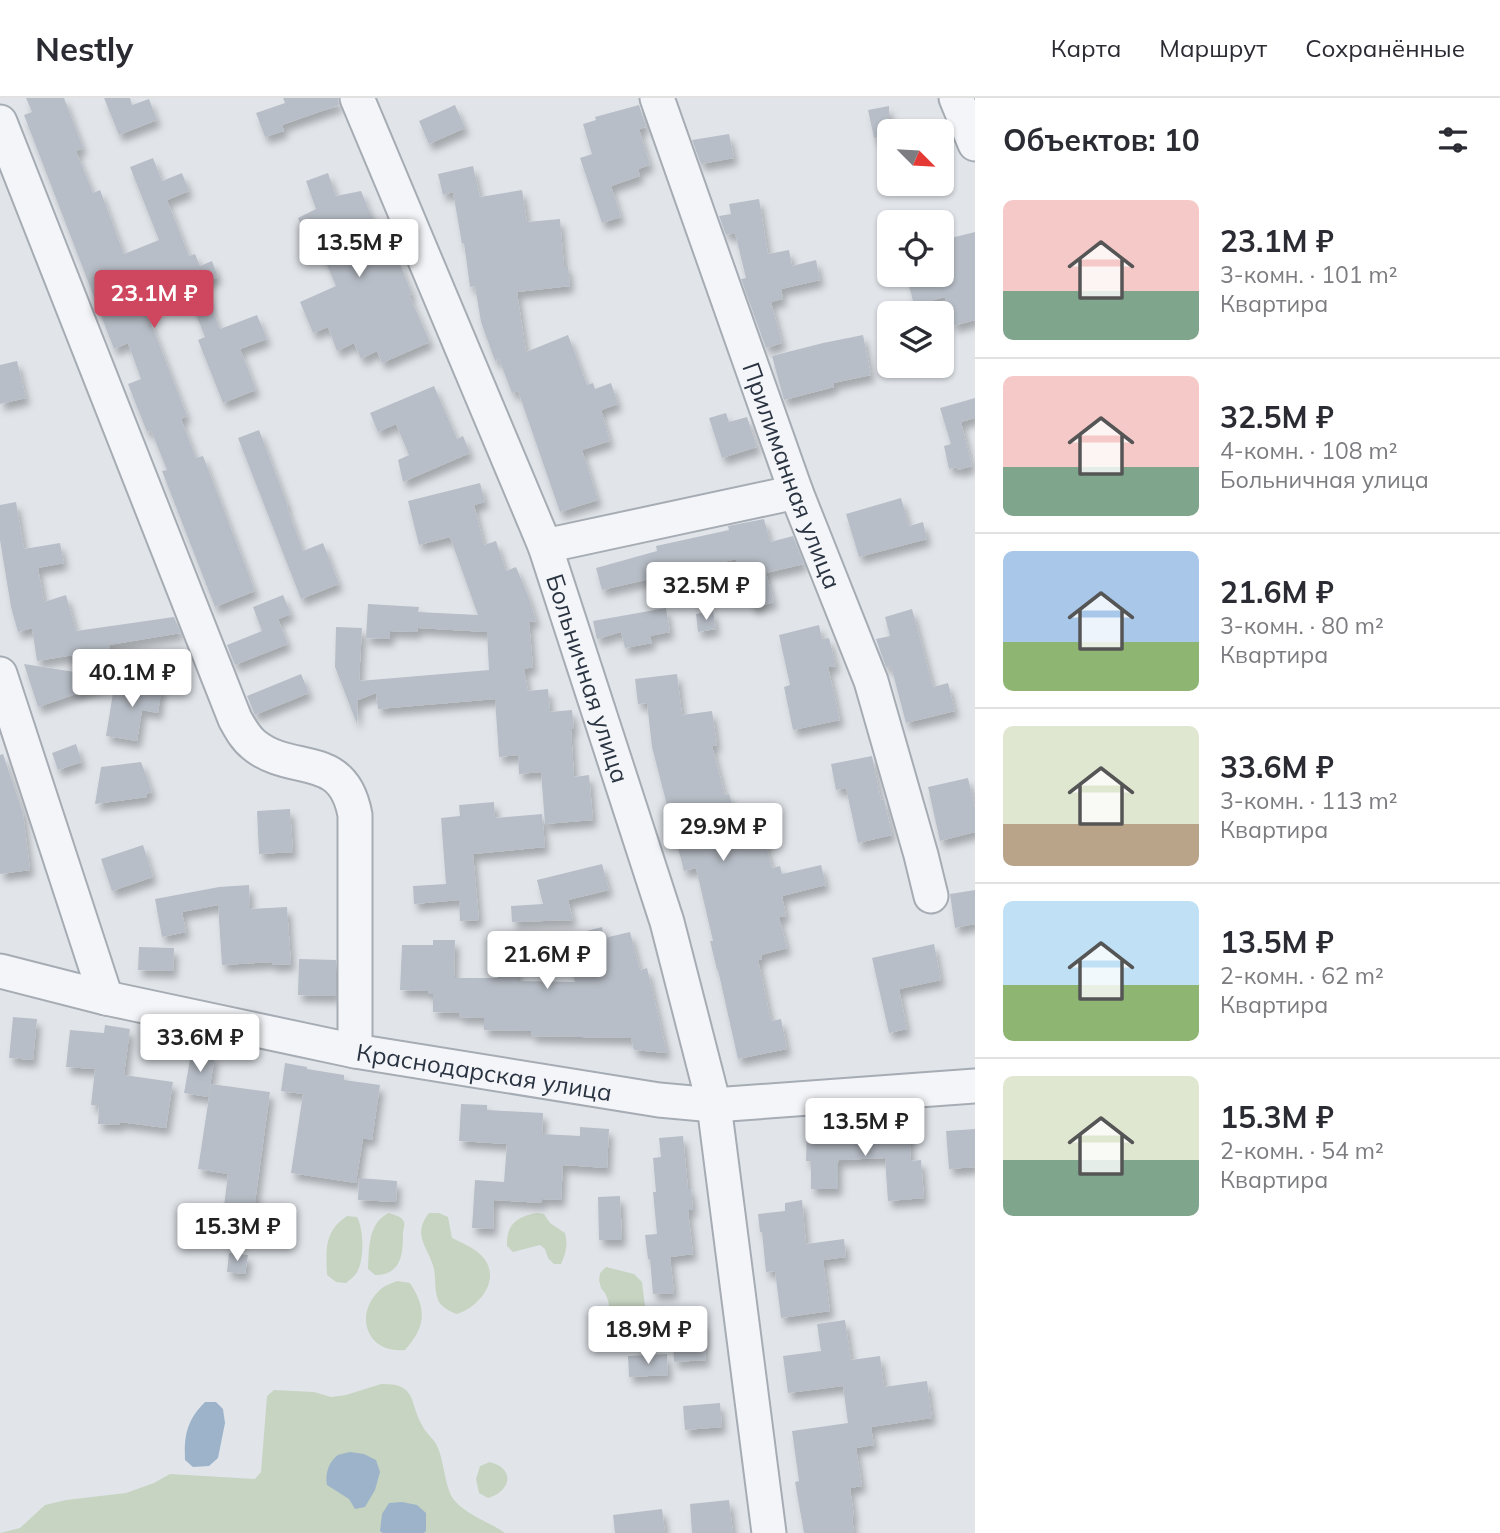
<!DOCTYPE html>
<html lang="ru">
<head>
<meta charset="utf-8">
<style>
  :root { --surface:#fff; --page:#f2f2f3; --text:#2b2b33; --muted:#7c7c81; --line:#e1e1e2; --accent:#ce475e }
  body { margin:0; font-family:Mulish,sans-serif; background:var(--page); color:var(--text); height:100vh; display:flex; flex-direction:column; font-size:26px; white-space:nowrap }
  * { box-sizing:border-box; margin:0 }
  p { font-size:23px; color:var(--muted) }
  .icon { flex:none; width:38px; height:38px; fill:none; stroke:currentColor; stroke-width:2; stroke-linecap:round; stroke-linejoin:round }
  .map { position:relative; flex:1; overflow:hidden }
  .details { display:flex; flex-direction:column; background:var(--surface); width:525px }
  .details>* { flex:none }
  .needle { width:46px; rotate:114deg }
  .controls { position:absolute; left:877px; top:21px; display:grid; gap:14px }
  .controls a { display:grid; place-items:center; width:77px; height:77px; border-radius:10px; background:var(--surface); box-shadow:0 2px 5px #0004; font-size:35px }
  .price { position:absolute; translate:-50% -60px; padding:0 16px; border-radius:7px; background:#fff; color:#222; font-size:23px; line-height:46px; filter:drop-shadow(0 2px 4px #0008) }
  .price::after { content:''; position:absolute; left:50%; top:42px; width:21px; height:16px; margin-left:-10px; background:inherit; clip-path:polygon(0 0,100% 0,50% 100%) }
  .price.active { background:var(--accent); color:#fff }
  ul { padding:0; list-style:none }
  li { display:flex; align-items:center; gap:21px; height:175px; padding:0 28px }
  li+li { border-top:2px solid var(--line) }
  li span { display:grid; place-items:center; flex:none; width:196px; height:140px; border-radius:10px; color:#555 }
  li>.icon { margin-inline-start:auto }
  span .icon { width:84px; height:84px; fill:#fffc; stroke-width:1 }
  li b { font-size:30px }
  h2 { display:flex; justify-content:space-between; align-items:center; height:84px; padding:0 28px; font-size:30px }
  header { display:flex; align-items:center; gap:42px; box-sizing:border-box; height:98px; padding:0 35px; background:var(--surface); border-bottom:2px solid var(--line) }
  header strong { font-size:33px }
  nav { display:flex; gap:38px; margin-inline-start:auto; font-size:24px }
  main { display:flex; flex:1; min-height:0 }
  .map>svg:first-child { display:block }
</style>
</head>
<body>
<header>
<strong>Nestly</strong>
<nav><a>Карта</a><a>Маршрут</a><a>Сохранённые</a></nav>
</header>
<main>
<div class="map">
<svg width="975" height="1435" viewBox="0 0 975 1435">
  <defs>
    <filter id="shadow"><feDropShadow dx="4" dy="7" stdDeviation="3.5" flood-color="#0004"/></filter>
  </defs>
  <rect width="100%" height="100%" fill="#e1e5ea"/>
  <path fill="#c7d4c2" d="M389,1115C394,1117 402,1118 404,1124C405,1128 403,1132 403,1136C403,1157 401,1177 375,1177L368,1171C369,1151 368,1124 389,1115Z
    M429,1115H439L448,1119L452,1140C462,1145 473,1149 481,1157C503,1179 481,1208 457,1216C451,1214 443,1210 439,1204C434,1194 436,1182 434,1171C429,1150 411,1138 429,1115Z
    M536,1115L544,1116L550,1125L565,1135C568,1147 566,1155 561,1166H554L548,1160L545,1151L540,1147L513,1154L507,1148C506,1126 517,1119 536,1115Z
    M347,1118L357,1119C364,1131 365,1166 355,1177C353,1180 349,1182 346,1185L336,1184L327,1177C326,1152 324,1133 347,1118Z
    M606,1169L634,1176L642,1184L645,1209L641,1220L629,1233L621,1232L612,1224L608,1202L605,1195L601,1190L599,1182L600,1175Z
    M397,1183L410,1185C427,1211 426,1229 405,1252C365,1256 353,1214 382,1190C386,1187 392,1185 397,1183Z
    M381,1286C417,1285 409,1304 422,1327C426,1336 434,1340 438,1350C444,1364 445,1390 454,1402C468,1418 488,1423 505,1435H424L426,1433H380L382,1435H0L20,1430L45,1407L66,1402L126,1395L154,1385L170,1376L255,1381L261,1374L267,1298L274,1292L314,1294L331,1299L346,1297Z
    M490,1364C493,1365 499,1367 501,1369C516,1381 502,1397 488,1400L479,1395L476,1381L480,1368Z"/>
  <path fill="#9cb3ca" d="M205,1304H216L223,1311L225,1325L218,1360L209,1368L193,1369L185,1362C184,1337 187,1322 205,1304Z
    M350,1354L364,1356L376,1362L380,1374L375,1392L365,1409L355,1411L349,1401L327,1387C325,1377 328,1364 338,1357C338,1357 349,1354 350,1354Z
    M402,1404L417,1407L426,1415V1433L424,1435H382L380,1433L382,1416L389,1405Z"/>
  <path fill="#b8bec7" filter="url(#shadow)" d="M26,0H64L83,50L76,53L93,95L100,92L124,156L159,142L130,69L153,60L162,83L182,75L189,93L167,102L189,158L195,156L200,168L212,163L218,179L202,185L220,231L257,217L267,241L240,251L256,292L223,305L198,242L205,239L180,175L138,192L187,318L181,321L196,360L203,358L255,493L215,509L162,373L167,372L151,332L147,334L128,286L141,281L128,245L114,251L24,17L32,14Z
    M104,0H130L132,7L149,1L157,22L119,37Z
    M283,0H338L339,7L282,27L284,33L265,39L256,15L285,5Z
    M455,7L465,30L429,46L419,23Z
    M639,7L646,29L639,31L650,67L638,71L640,78L611,88L621,119L602,125L580,60L592,56L583,26L596,22L595,19Z
    M889,8V37L874,40L868,12Z
    M729,36L734,60L701,66L692,42Z
    M473,68L480,99L522,92L527,124L560,121L564,168H568L570,188L517,194L526,254L568,237L587,287L593,285L595,291L611,285L618,306L601,312L610,343L582,352L598,402L560,414L518,293L512,295L499,261L495,263L481,224L475,188L470,189L464,145L462,146L453,94L443,97L438,76Z
    M328,75L336,98L361,93L376,129L380,128L397,167L400,166L412,196L409,197L430,244L382,265L377,253L361,261L354,245L337,253L328,229L313,235L300,204L336,188L317,143L309,146L298,120L316,111L306,83Z
    M759,101L768,156L789,152L792,168L816,162L820,182L781,191L783,201L771,204L782,245L766,250L741,181L746,180L735,135L726,137L719,118L731,116L729,106Z
    M975,134V222L953,228L945,199L914,207L907,179L917,177H951L943,142Z
    M863,237L871,277L833,285L834,289L784,302L772,258L823,245Z
    M17,263L26,300L0,306V267Z
    M434,288L457,341L463,338L470,355L403,384L398,362L409,357L396,326L378,334L370,315Z
    M975,300V320L961,324L972,368L958,372L957,369L949,371L944,348L951,346L940,310Z
    M726,315L729,324L747,319L757,349L722,360L709,320Z
    M259,332L288,408L287,409L303,453L323,445L339,486L301,501L238,340Z
    M480,385L485,404L474,407L484,447L496,443L506,473L516,469L529,500L536,523L529,524L533,569L524,571L528,593L548,591L550,614L572,612L574,631H571L574,679L589,677L593,722L545,726L541,674L519,676L518,657L499,659L495,601L378,611L376,595L358,602L357,626L335,569L336,529L362,530L359,583L489,572L487,534L418,530L417,534L390,533V541L366,540L368,506L419,509L418,514L478,517L450,439L419,447L408,403Z
    M901,400L909,428L923,424L927,441L859,459L846,416Z
    M16,404L24,451L60,445L64,465L38,470L44,504L66,497L76,533L174,519L181,535L109,547L110,551L37,563L32,530L18,534L11,509L0,442V407Z
    M764,421L770,444L793,438L804,466L766,475L774,504L753,510L745,480L740,481L736,461L602,492L596,470L657,453L656,448L729,432L728,428Z
    M283,497L291,516L278,521L288,546L235,567L227,547L262,533L253,509Z
    M666,510L670,534L650,538L652,545L625,550L621,534L597,541L593,523Z
    M912,511L933,589L948,585L955,613L906,625L891,568L886,569L876,541L890,538L885,519Z
    M713,513L716,531L698,534L696,516Z
    M819,527L822,541L829,540L836,568L828,569L840,622L793,632L784,589L790,587L779,537Z
    M24,566L120,581L38,609Z
    M301,576L309,595L255,617L247,598Z
    M677,576L682,617L712,613L717,647L712,648L725,697L729,696L741,734L761,728L772,770L780,768L782,776L821,767L826,787L782,798L786,818L779,819L787,850L761,857L762,861L758,862L771,923L781,921L787,951L738,961L718,872H717L710,843H713L696,770L684,773L652,649L647,605L638,606L635,581Z
    M133,583L162,588L158,615L142,612L137,643L106,638L114,589L132,592Z
    M76,646L82,664L58,672L52,655Z
    M3,656L23,715L30,772L0,776V657Z
    M872,658L881,702L884,701L892,737L858,745L846,690L836,692L831,666Z
    M141,664L152,694L146,696L147,699L95,706L101,669Z
    M968,680L975,710V734L940,743L928,689Z
    M494,704L495,720L542,716L545,749L473,756L479,822L460,823L459,802L414,806L413,788L446,786L441,720L460,718L459,707Z
    M290,711L293,754L259,756L257,713Z
    M143,747L153,779L112,793L101,761Z
    M602,766L609,792L568,802L573,822L512,824L511,808L543,806L537,782Z
    M249,787L250,811L287,809L291,866L272,867V864L222,867L218,807L182,814L186,834L162,839L155,801L219,789Z
    M975,792V826L955,830L950,796Z
    M602,829L604,840L630,834L640,872L647,870L667,955L634,952L631,940L531,938L532,933L484,932V920L459,919V915L433,914V896H428V893L400,892L402,847H433V842H455L454,880H498L499,838L518,839L517,883L575,884L564,839Z
    M934,846L941,882L899,891L907,931L889,935L872,860Z
    M139,849L174,850L173,873L138,872Z
    M299,861L336,862V898L298,897Z
    M13,919L37,921L33,962L9,960Z
    M105,927L130,931L124,977L173,984L166,1030L120,1024V1027L98,1026L99,1008L91,1007L95,971L66,969L70,932L104,935Z
    M192,951L210,955L211,958H215L208,999L184,995Z
    M285,965L307,969V971L344,977V982L380,987L372,1042L363,1040L356,1085L291,1075L303,996L281,993Z
    M211,986L270,994L254,1112L224,1108L228,1076L198,1071Z
    M461,1006L487,1007V1012L543,1015L542,1036L580,1038V1029L609,1031L607,1070L563,1067L561,1102L542,1101V1105L494,1102L493,1131L472,1130L475,1082L504,1084L507,1046L459,1043Z
    M807,1029L840,1030V1034L909,1030L911,1063L921,1062L924,1100L888,1103L885,1060L839,1062L838,1064V1091H811V1063H806Z
    M975,1031V1069L949,1071L946,1033Z
    M683,1038L688,1091H691L693,1112H688L693,1156L670,1159L674,1195L653,1196L650,1161H648L645,1137L657,1136L653,1094H656L653,1060L661,1059L659,1040Z
    M359,1080L397,1083L396,1104L358,1102Z
    M620,1098L622,1142H599L598,1099Z
    M802,1102L806,1146L844,1141L846,1159L823,1162L830,1213L781,1220L775,1173L766,1174L762,1134H760L758,1116L785,1113V1105Z
    M229,1155L248,1157L245,1176L227,1174Z
    M704,1222L706,1262L674,1264L673,1244H685L684,1223Z
    M845,1222L851,1262L880,1258L884,1289L927,1283L932,1320L871,1329L874,1347L856,1350L862,1388L850,1390L854,1419H852L854,1435H804L795,1384L799,1383L792,1333L848,1325L843,1288L788,1295L783,1258L821,1253L817,1226Z
    M667,1256L668,1277L629,1279L628,1258Z
    M720,1305L722,1329L685,1332L683,1308Z
    M729,1402L733,1435H692L690,1406Z
    M662,1411L665,1435H615L613,1417Z"/>
  <g fill="none" stroke-linecap="round" stroke-linejoin="round">
    <g stroke="#a6acb4" stroke-width="37">
      <g id="minor">
        <path id="s1" d="M357,0L545,448L667,824L714,1007L769,1435"/>
        <path id="s2" d="M657,0L796,394L871,583L921,757L931,798"/>
        <path d="M956,0L975,46"/>
        <path d="M0,24L235,621C240,630 245,640 254,647C292,678 343,651 355,717V953"/>
        <path d="M545,448L796,394"/>
        <path d="M0,576L106,900"/>
        <path id="s3" d="M0,873L106,900L355,953L659,1002L714,1007L975,988"/>
      </g>
    </g>
    <use href="#minor" stroke="#f4f5f8" stroke-width="33"/>
  </g>
  <g text-anchor="middle" dominant-baseline="central" stroke-width="5" stroke-linejoin="round" paint-order="stroke">
    <g font-size="24" fill="#293341" stroke="#f1f4f7">
      <text stroke="none"><textPath href="#s2" startOffset="401">Прилиманная улица</textPath></text>
      <text stroke="none"><textPath href="#s1" startOffset="625">Больничная улица</textPath></text>
      <text stroke="none"><textPath href="#s3" startOffset="495">Краснодарская улица</textPath></text>
    </g>
  </g>
</svg>
<div class="controls">
<a><svg class="needle" viewBox="-14 -14 28 28"><path d="M0-13l5 13h-10z" fill="#e53935"/><path d="M0 13l5-13h-10z" fill="#7c7c81"/></svg></a>
<a><svg class="icon" aria-label="locate" viewBox="0 0 24 24"><circle cx="12" cy="12" r="6"/><path d="M12 2v4M12 18v4M2 12h4M18 12h4"/></svg></a>
<a><svg class="icon" aria-label="layers" viewBox="0 0 24 24"><path d="M12 4l9 5-9 5-9-5zM3 14l9 5 9-5"/></svg></a>
</div>
<b class="price" style="left:359px;top:181px">13.5M ₽</b>
<b class="price active" style="left:154px;top:232px">23.1M ₽</b>
<b class="price" style="left:706px;top:524px">32.5M ₽</b>
<b class="price" style="left:132px;top:611px">40.1M ₽</b>
<b class="price" style="left:723px;top:765px">29.9M ₽</b>
<b class="price" style="left:547px;top:893px">21.6M ₽</b>
<b class="price" style="left:200px;top:976px">33.6M ₽</b>
<b class="price" style="left:865px;top:1060px">13.5M ₽</b>
<b class="price" style="left:237px;top:1165px">15.3M ₽</b>
<b class="price" style="left:648px;top:1268px">18.9M ₽</b>
</div>
<section class="details">
<h2>Объектов: 10<svg class="icon" aria-label="filters" viewBox="0 0 24 24"><path d="M4 7h16M4 17h16"/><circle cx="9" cy="7" r="2"/><circle cx="15" cy="17" r="2"/></svg></h2>
<ul>
<li><span style="background:linear-gradient(#f6c9c9 65%,#7fa58c 0)"><svg class="icon" aria-label="home" viewBox="0 0 24 24"><path d="M3 11l9-7 9 7M6 9v11h12V9"/></svg></span><div><b>23.1M ₽</b><p>3-комн. · 101 m²</p><p>Квартира</p></div></li>
<li><span style="background:linear-gradient(#f6c9c9 65%,#7fa58c 0)"><svg class="icon" aria-label="home" viewBox="0 0 24 24"><path d="M3 11l9-7 9 7M6 9v11h12V9"/></svg></span><div><b>32.5M ₽</b><p>4-комн. · 108 m²</p><p>Больничная улица</p></div></li>
<li><span style="background:linear-gradient(#a9c7e8 65%,#8fb573 0)"><svg class="icon" aria-label="home" viewBox="0 0 24 24"><path d="M3 11l9-7 9 7M6 9v11h12V9"/></svg></span><div><b>21.6M ₽</b><p>3-комн. · 80 m²</p><p>Квартира</p></div></li>
<li><span style="background:linear-gradient(#dfe7d0 70%,#b9a48a 0)"><svg class="icon" aria-label="home" viewBox="0 0 24 24"><path d="M3 11l9-7 9 7M6 9v11h12V9"/></svg></span><div><b>33.6M ₽</b><p>3-комн. · 113 m²</p><p>Квартира</p></div></li>
<li><span style="background:linear-gradient(#bfe0f5 60%,#8fb573 0)"><svg class="icon" aria-label="home" viewBox="0 0 24 24"><path d="M3 11l9-7 9 7M6 9v11h12V9"/></svg></span><div><b>13.5M ₽</b><p>2-комн. · 62 m²</p><p>Квартира</p></div></li>
<li><span style="background:linear-gradient(#dfe7d0 60%,#7fa58c 0)"><svg class="icon" aria-label="home" viewBox="0 0 24 24"><path d="M3 11l9-7 9 7M6 9v11h12V9"/></svg></span><div><b>15.3M ₽</b><p>2-комн. · 54 m²</p><p>Квартира</p></div></li>
</ul>
</section>
</main>
</body>
</html>
